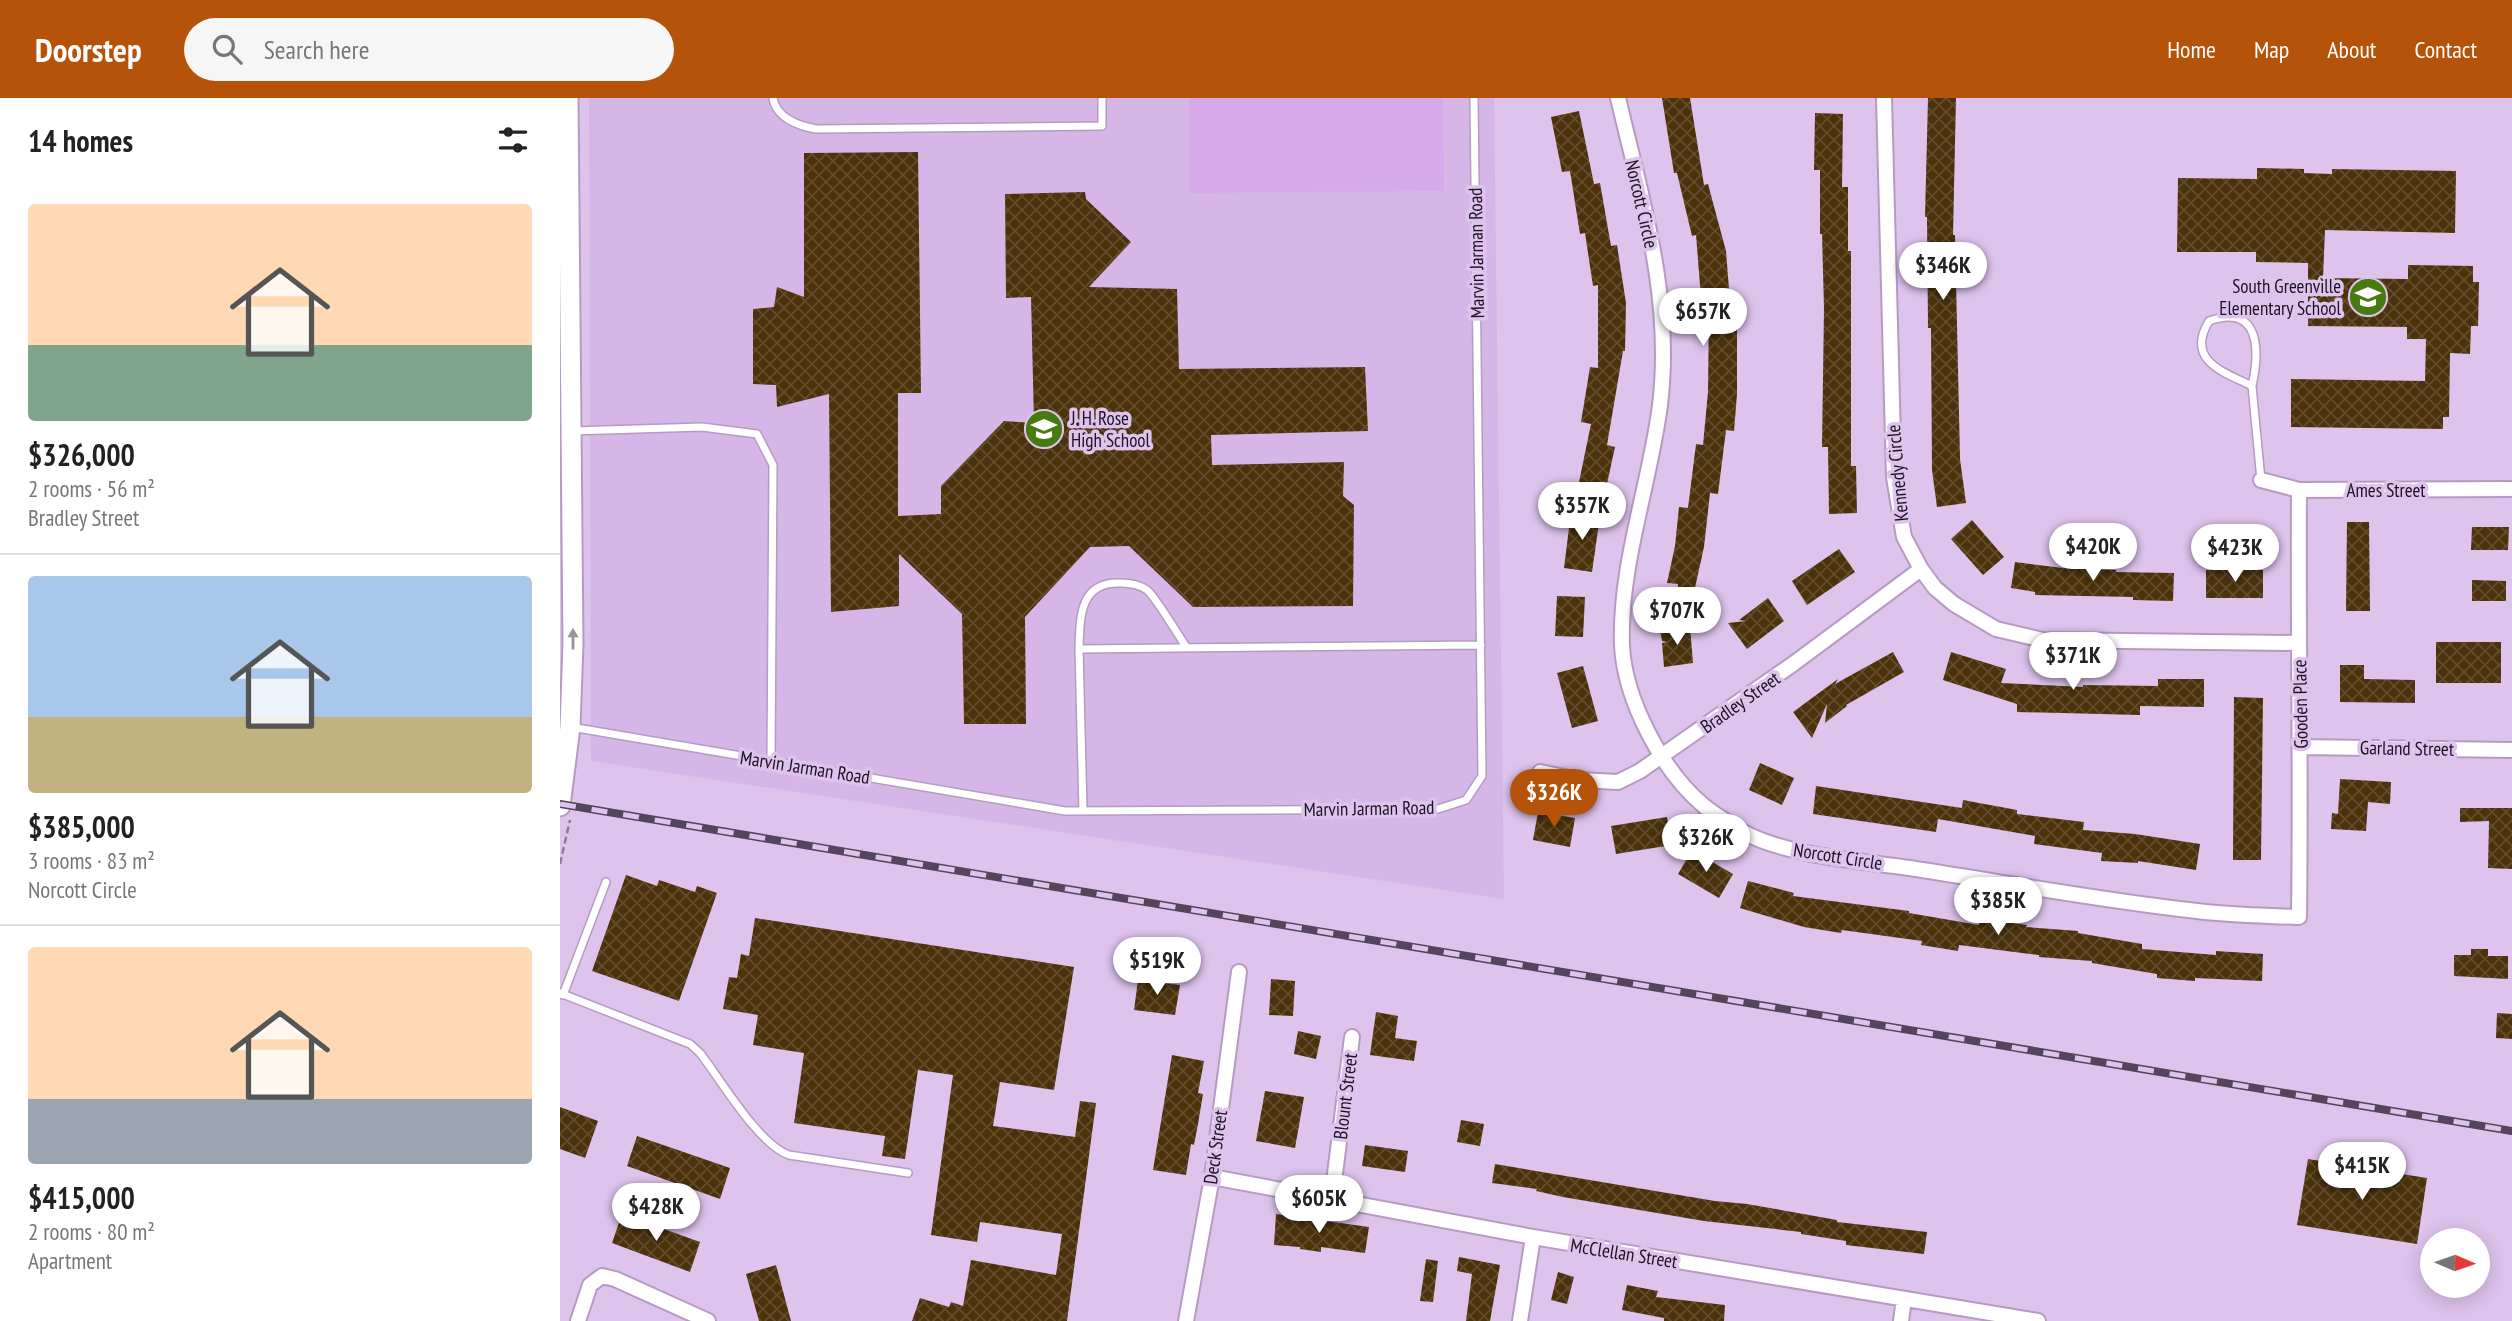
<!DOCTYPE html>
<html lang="en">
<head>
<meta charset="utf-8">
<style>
  :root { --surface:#fff; --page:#f6f6f6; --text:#222; --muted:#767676; --line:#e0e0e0; --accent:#b45309 }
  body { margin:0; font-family:"PT Sans Narrow",sans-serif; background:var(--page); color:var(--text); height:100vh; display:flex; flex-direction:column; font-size:26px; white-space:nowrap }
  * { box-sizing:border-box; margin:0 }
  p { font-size:23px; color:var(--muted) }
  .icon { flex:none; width:38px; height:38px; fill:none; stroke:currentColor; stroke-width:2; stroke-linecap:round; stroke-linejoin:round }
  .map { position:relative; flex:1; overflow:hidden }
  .details { display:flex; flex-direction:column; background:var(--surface); width:560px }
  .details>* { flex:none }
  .needle { width:46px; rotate:92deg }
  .buttons { position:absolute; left:1860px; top:1130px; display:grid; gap:14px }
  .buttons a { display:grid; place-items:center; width:70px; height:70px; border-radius:50%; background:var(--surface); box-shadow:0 4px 18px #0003; font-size:35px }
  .price { position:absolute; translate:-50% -60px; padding:0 16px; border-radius:24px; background:#fff; color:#222; font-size:23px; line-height:46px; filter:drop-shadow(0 2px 4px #0008) }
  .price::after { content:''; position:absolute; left:50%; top:42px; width:21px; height:16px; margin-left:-10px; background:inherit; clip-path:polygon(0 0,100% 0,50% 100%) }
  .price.active { background:var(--accent); color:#fff }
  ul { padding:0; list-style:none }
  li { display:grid; align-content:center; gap:14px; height:371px; padding:0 28px }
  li+li { border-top:2px solid var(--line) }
  li span { display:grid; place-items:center; height:217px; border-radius:7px; color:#555 }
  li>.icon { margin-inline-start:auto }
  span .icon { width:126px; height:126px; fill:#fffc; stroke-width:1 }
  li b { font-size:30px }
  h2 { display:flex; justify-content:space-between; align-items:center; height:84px; padding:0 28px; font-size:30px }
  header { display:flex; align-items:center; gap:42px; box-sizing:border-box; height:98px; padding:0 35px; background:var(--accent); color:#fff }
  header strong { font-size:33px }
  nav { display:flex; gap:38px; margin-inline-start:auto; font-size:24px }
  .search { width:490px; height:63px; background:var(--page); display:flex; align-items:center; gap:18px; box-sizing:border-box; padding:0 24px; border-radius:38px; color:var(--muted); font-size:26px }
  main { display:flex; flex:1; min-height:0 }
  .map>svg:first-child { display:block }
</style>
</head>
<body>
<header>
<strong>Doorstep</strong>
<div class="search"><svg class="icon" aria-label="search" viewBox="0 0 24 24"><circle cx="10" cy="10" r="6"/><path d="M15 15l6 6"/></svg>Search here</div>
<nav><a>Home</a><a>Map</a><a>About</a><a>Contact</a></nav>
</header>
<main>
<section class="details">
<h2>14 homes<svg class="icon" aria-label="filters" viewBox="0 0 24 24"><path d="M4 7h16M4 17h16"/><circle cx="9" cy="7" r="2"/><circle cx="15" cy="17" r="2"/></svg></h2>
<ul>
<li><span style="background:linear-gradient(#ffd9b3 65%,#7fa58c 0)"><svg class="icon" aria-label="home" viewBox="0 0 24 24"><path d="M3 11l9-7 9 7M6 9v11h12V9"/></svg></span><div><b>$326,000</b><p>2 rooms · 56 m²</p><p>Bradley Street</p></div></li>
<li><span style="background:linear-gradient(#a9c7e8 65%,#c2b280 0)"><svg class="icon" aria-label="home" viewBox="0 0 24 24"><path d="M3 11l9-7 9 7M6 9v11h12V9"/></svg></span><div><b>$385,000</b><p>3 rooms · 83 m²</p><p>Norcott Circle</p></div></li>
<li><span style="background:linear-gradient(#ffd9b3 70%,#9aa5b1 0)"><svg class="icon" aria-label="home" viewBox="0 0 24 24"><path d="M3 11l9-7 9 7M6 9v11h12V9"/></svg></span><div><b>$415,000</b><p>2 rooms · 80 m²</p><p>Apartment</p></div></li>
</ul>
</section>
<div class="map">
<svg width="1952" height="1223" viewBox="0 0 1952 1223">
  <defs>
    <pattern id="building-cross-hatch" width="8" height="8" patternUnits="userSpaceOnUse" patternTransform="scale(1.75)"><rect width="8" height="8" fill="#4c320b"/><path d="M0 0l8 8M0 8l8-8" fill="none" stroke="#624d2e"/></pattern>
  </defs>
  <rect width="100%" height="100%" fill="#dec3ed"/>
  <path fill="#d5b6e6" d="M29,0H934L944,801L31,663Z"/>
  <path fill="#d5aaeb" d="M629,0H883L884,93L629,95Z"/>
  <path fill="url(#building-cross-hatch)" d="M1102,0H1130L1144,87L1148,86L1166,153L1172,229H1177V296L1174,333L1166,332L1158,396L1150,395L1144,449L1130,512L1116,509L1118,486L1107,485L1115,448L1119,409L1128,410L1136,346L1143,347L1148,294L1149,211L1142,212L1136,137L1132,138L1117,75H1114Z
    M1368,0H1396L1393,137H1395L1400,361L1406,405L1377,409L1372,372L1371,230H1368L1367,119H1365Z
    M1019,13L1034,86L1040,85L1051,148L1057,147L1066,205L1065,253H1063L1047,347L1055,349L1045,395L1018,389L1031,326L1021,324L1030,269L1038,270V187L1033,188L1025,135L1020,136L1010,73L1002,74L991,19Z
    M1255,15L1283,16L1282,89H1288V153H1291V368H1296L1297,415L1269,416L1268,349H1262L1264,210L1262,136H1260V72H1254Z
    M358,54L361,295H338V418L381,416V388L444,323L474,325L471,199L446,200L445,96L525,94L526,101L571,144L529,189L617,191L619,271L805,269L808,333L651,337L652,367L784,364L783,398L794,407L793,508L633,509L569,448L530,449L465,519L466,626H404L402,516L339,456V508L271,514L269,296L217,309L216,287L193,286V211L214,209L217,189L244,199V55Z
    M1697,70L1744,71V75L1772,76V71L1896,73L1895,135L1765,132L1763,180L1848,181V167L1913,168V184H1919L1918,228H1911L1910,256L1890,255L1889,319H1883V331L1731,329V281L1865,283L1866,241H1847V229L1748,228V165L1696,164V154H1617L1618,80L1697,81Z
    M1011,414L1040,418L1032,474L1004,470Z
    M1412,422L1444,459L1423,477L1391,441Z
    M1787,424H1809L1810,513H1786Z
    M1912,429H1949L1948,452H1911Z
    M1279,451L1295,474L1247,507L1232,483Z
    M1455,464L1503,470L1556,472V474L1614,475L1613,503L1573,502V499L1475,497V494L1451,490Z
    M1646,472H1703V500H1646Z
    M1912,482L1946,483V503H1912Z
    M997,498L1025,499L1023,539L995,538Z
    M1208,500L1224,523L1187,551L1168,525L1186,523L1179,522Z
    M1130,529L1133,565L1104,569L1102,545L1107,544L1102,543L1100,532Z
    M1876,544H1941V585H1876Z
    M1333,554L1344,574L1286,607L1287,608L1265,625L1267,606L1252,640L1233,614L1278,581L1275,586Z
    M1391,554L1446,571L1441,585L1523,589V587L1598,588V581H1644V609L1580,608V617L1457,614V606L1383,582Z
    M1780,567H1804V581L1855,582V605L1780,604Z
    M1023,568L1038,623L1012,630L997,575Z
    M1674,599L1703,600L1701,762H1673Z
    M1200,665L1234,680L1222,707L1189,692Z
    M1780,681L1831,684L1830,706L1808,704L1806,733L1771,731L1772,715L1778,716Z
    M1256,688L1402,710L1403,702L1457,712V716L1524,724L1523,732L1575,736L1640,746L1636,772L1578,763V765L1541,763L1542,755L1474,746L1475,738L1378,721L1376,734L1253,716Z
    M1900,710H1952V771L1928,770L1929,723L1900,724Z
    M978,714L1015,720L1010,749L973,742Z
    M1107,719L1112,747L1056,756L1051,728Z
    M1132,752L1173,776L1159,800L1118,776Z
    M66,777L97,788L99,782L135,794L137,788L157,795L119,903L32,873Z
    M1188,783L1234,795L1233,798L1349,813V815L1419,827L1420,821L1467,827L1466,829L1518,833V835L1582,846V851L1656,857V853L1703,856L1702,883L1635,880V883L1597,880V876L1532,865V863L1479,859V857L1399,847L1398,853L1361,847L1362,843L1282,832L1281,835L1244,829L1180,810Z
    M195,820L514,869L494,992L440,984L433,1028L515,1039L520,1003L536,1005L507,1223H352L360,1200L389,1209L391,1204L403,1208L411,1162L496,1177L502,1136L420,1124L417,1144L371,1137L393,977L358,972L345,1061L322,1058L325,1038L234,1025L244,955L193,947L198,917L163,911L169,879L177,880L181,856L189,858Z
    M1911,851H1928V858H1948V881L1894,878V857H1911Z
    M711,881L735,883L733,918L709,917Z
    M578,882L620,887L615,917L574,912Z
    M816,914L838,918L835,940L857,943L854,963L810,957Z
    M1937,915L1952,916V941L1936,940Z
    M738,933L761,938L756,961L734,956Z
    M612,957L644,963L638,995L643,996L638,1026L634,1047L631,1046L626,1077L593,1072Z
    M705,993L744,999L735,1050L696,1043Z
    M0,1009L38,1023L25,1060L0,1051Z
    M901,1022L924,1026L920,1048L897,1044Z
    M77,1038L170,1070L160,1101L67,1068Z
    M805,1047L848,1053L845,1074L802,1068Z
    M1748,1061L1867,1080L1857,1146L1737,1127Z
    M935,1066L1155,1103L1187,1106L1277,1122V1124L1367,1134L1364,1156L1286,1147V1143L1241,1136V1134L1144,1123L1003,1099L976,1093L977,1091L932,1085Z
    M62,1116L140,1144L130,1174L52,1145Z
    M716,1116L809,1129L805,1155L761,1149V1154L740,1151V1149L714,1147Z
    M899,1159L940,1167L930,1223H906L912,1176L897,1173Z
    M866,1161L878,1163L873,1204L860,1203Z
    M216,1167L231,1223H199L186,1176Z
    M998,1174L1014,1179L1007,1206L991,1202Z
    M1067,1187L1098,1193L1096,1199L1165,1207L1164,1223H1104V1220L1062,1212Z"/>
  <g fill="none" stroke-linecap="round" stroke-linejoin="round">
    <g stroke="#b59bc3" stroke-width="10">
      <path id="lane" d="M213,0C216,20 239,28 256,31L542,28V0
        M1692,288C1700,252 1700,205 1649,223C1625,263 1664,274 1692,288L1701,382
        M12,333L142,329L197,336L213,367L211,664
        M519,551C520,520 519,483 561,485C569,485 580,487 587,492C596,499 619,539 627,550
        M11,629L505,713L878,711L906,702L922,678L914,0
        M523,713L519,551L921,547
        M0,895L130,946L140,955C161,982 198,1046 229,1057L348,1075
        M3,897L46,784"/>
    </g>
    <g stroke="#b59bc3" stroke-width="18">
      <path id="street" d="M1058,0C1082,102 1113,201 1100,307C1090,386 1059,468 1062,548C1065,602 1102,673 1144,708C1155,717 1170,726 1183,734C1232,760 1307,763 1362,772C1453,786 1545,803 1637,813C1670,817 1705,818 1739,819C1741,677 1738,535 1739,392
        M1324,0L1334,379L1344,439L1361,471L1375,490L1394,506L1436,531L1483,542L1738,545
        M1701,382L1739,392L1952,391
        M1741,649L1952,652
        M980,674L1019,682L1058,684L1080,673L1233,566L1361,471
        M652,1079L973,1139L1478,1223
        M772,1100L792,939
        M18,1223L30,1187L42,1178L55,1181L148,1223
        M626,1223L652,1079L679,874
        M960,1223L973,1139
        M1341,1223L1344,1201"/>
    </g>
    <g stroke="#b59bc3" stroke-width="23">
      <path id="secondary" d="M0,708L10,629L13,546L8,0"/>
    </g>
    <path stroke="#8e7a99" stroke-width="2.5" stroke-dasharray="7 3.5" stroke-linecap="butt" d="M0,766L10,722"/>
    <use href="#lane" stroke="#fff" stroke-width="7"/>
    <use href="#street" stroke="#fff" stroke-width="14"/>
    <use href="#secondary" stroke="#fff" stroke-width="19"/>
    <g stroke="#54455b" stroke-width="8">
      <path id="rail" d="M0,706L1952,1033"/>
    </g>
    <use href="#rail" stroke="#dec3ed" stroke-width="5" stroke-dasharray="16" stroke-linecap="butt"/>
  </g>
  <defs><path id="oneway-solid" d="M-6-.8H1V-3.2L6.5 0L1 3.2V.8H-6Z" transform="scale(1.75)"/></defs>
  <use fill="#99949b" href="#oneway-solid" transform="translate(13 541) rotate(-90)"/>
  <defs>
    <g id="school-disc" transform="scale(2.0125)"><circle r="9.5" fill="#457b0f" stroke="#dec3ed"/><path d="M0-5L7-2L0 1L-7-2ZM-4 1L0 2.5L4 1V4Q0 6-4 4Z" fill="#fff"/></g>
  </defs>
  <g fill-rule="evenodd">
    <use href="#school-disc" x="1808" y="199"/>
    <use href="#school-disc" x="484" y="331"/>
  </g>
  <g text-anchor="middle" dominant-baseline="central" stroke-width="7" stroke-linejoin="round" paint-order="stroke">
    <g font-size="19" fill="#1c1221" stroke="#dec3ed">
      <text transform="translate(1082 106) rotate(77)">Norcott Circle</text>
      <text transform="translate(916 155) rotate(-91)">Marvin Jarman Road</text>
      <text transform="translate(1337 375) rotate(-95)">Kennedy Circle</text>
      <text x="1826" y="392">Ames Street</text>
      <text transform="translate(1180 604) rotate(-35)">Bradley Street</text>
      <text transform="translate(1740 606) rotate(-91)">Gooden Place</text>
      <text transform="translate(1847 650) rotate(1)">Garland Street</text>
      <text transform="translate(245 669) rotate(9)">Marvin Jarman Road</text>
      <text transform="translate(809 710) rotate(-1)">Marvin Jarman Road</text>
      <text transform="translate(1278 758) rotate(9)">Norcott Circle</text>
      <text transform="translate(785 998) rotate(-83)">Blount Street</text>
      <text transform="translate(655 1049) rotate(-82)">Deck Street</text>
      <text transform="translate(1064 1155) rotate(9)">McClellan Street</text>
    </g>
    <g font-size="19" fill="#1c1221" stroke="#dec3ed" text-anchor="end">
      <text x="1781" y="188">South Greenville<tspan x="1781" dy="22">Elementary School</tspan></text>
      <text x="511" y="320" text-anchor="start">J. H. Rose<tspan x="511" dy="22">High School</tspan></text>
    </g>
  </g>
</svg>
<div class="buttons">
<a><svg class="needle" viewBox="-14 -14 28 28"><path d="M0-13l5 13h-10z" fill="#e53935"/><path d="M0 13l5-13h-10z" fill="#767676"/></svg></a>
</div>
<b class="price" style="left:1383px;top:204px">$346K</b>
<b class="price" style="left:1143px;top:250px">$657K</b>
<b class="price" style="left:1022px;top:444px">$357K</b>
<b class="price" style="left:1533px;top:485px">$420K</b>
<b class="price" style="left:1675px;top:486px">$423K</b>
<b class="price" style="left:1117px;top:549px">$707K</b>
<b class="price" style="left:1513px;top:594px">$371K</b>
<b class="price active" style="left:994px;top:731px">$326K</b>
<b class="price" style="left:1146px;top:776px">$326K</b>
<b class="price" style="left:1438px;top:839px">$385K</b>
<b class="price" style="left:597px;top:899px">$519K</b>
<b class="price" style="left:1802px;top:1104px">$415K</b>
<b class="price" style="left:759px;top:1137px">$605K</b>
<b class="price" style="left:96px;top:1145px">$428K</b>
</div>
</main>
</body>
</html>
